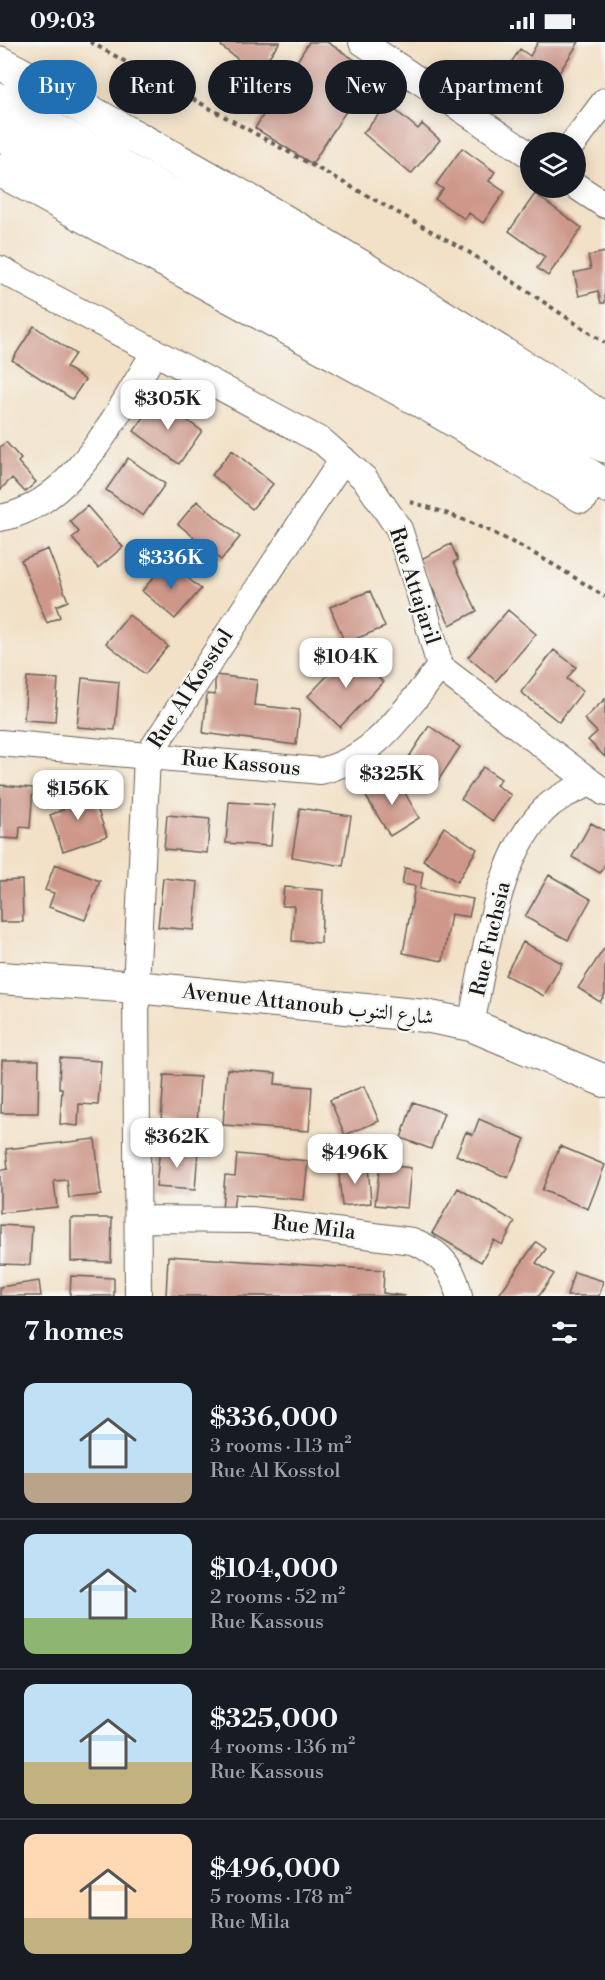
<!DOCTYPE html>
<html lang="en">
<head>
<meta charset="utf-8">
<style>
  :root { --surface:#171b24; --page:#242831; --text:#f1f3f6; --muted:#9ea1a6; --line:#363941; --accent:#1f6fb2 }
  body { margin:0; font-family:"Libre Bodoni",Amiri,serif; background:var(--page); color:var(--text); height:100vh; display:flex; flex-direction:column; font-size:22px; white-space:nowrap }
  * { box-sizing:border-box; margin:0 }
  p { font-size:20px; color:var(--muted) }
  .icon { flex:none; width:33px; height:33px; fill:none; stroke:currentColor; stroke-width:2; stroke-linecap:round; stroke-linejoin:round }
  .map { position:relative; height:1254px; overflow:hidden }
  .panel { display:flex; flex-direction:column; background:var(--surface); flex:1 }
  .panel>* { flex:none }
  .guide { position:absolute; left:18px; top:18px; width:570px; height:54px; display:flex; gap:12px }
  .fabs { position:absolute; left:520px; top:90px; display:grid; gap:12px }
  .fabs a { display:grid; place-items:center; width:66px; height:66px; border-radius:50%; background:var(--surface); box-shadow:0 3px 15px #0003; font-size:30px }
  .price { position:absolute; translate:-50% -51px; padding:0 14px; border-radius:12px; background:#fff; color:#222; font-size:20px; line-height:39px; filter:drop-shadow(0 2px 3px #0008) }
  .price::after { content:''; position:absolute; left:50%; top:36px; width:18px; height:14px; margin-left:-9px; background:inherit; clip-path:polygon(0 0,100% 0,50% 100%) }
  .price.current { background:var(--accent); color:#fff }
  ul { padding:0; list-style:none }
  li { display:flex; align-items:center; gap:18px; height:150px; padding:0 24px }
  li+li { border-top:2px solid var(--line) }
  li span { display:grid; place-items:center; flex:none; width:168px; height:120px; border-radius:12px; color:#555 }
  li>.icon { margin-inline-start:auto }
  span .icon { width:72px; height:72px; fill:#fffc; stroke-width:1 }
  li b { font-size:26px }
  h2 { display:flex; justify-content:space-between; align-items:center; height:72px; padding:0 24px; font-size:26px }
  .chip { padding:0 21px; border-radius:27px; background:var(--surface); box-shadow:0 3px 15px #0003; font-size:21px; line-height:54px }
  .chip.current { background:var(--accent); color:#fff }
  .status { display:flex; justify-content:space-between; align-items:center; height:42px; padding:0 30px; background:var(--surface); direction:ltr }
  .status svg { height:16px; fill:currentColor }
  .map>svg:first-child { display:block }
</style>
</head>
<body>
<div class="status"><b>09:03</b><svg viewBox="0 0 49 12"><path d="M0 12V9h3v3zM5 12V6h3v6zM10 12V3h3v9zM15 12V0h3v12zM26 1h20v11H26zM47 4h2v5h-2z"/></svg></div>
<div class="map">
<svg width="605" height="1254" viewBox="0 0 605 1254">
  <rect width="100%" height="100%" fill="#f6f6f2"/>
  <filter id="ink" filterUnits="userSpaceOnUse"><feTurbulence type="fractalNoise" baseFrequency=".0167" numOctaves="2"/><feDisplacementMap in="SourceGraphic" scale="12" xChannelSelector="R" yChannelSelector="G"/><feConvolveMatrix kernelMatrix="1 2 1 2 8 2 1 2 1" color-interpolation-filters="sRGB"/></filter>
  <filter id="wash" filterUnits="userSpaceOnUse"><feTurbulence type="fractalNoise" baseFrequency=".008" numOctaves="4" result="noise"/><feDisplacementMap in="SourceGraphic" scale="24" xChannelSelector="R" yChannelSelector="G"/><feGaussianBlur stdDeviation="1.35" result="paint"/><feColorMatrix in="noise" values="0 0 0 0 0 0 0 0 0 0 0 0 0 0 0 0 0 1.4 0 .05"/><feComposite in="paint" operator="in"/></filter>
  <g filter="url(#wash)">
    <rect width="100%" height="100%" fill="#f2e1c7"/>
    <g id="blocks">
      <path fill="#ce9789" d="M224,0H280L268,16L285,30L261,61L241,45L253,29L221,4Z
        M309,0H327L372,29L312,122L255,86Z
        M538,0H579L542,57L511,37L505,47L486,35L496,20L507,27L520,7L530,14Z
        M388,62L418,87L422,82L440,98L411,132L363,91Z
        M462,106L495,130L489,139L505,150L483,181L469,171L465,177L435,157L443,147L436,142Z
        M535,152L582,186L548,234L537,226L545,215L509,189Z
        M605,210V261H601L598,249L579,254L574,231L591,227L588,214Z
        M34,284L75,312L66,325L85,338L72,357L12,318Z
        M157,357L202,389L179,422L134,389Z
        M6,400L21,417L18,420L36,440L25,450L12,436L0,448V405Z
        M232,408L273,442L252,467L212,433Z
        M128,416L165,442L143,474L106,448Z
        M197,459L240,495L221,518L178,482Z
        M87,464L123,505L98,526L72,496L79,490L70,479Z
        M451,502L458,518L454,520L477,569L450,583L419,518Z
        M48,507L68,559L56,564L60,575L47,581L21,518Z
        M167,519L201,547L175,577L142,549Z
        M370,549L385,585L345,601L330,565Z
        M508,568L536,592L496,639L468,615Z
        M129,573L168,604L145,632L106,601Z
        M554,608L576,625L567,637L583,649L559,680L521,650Z
        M351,609L383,640L340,685L308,654Z
        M215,633L257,638L254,663L300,668L296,703L203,691L207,652L215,653Z
        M27,635L58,637L55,680L24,678Z
        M82,636L119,640L115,688L77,685Z
        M605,657V715L588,698L597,690L584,677Z
        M429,684L460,705L436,742L405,721Z
        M483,725L501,737L496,743L511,753L493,779L461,757Z
        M396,735L419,776L390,794L365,753Z
        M0,743L33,746L30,786L20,785L19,797L0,796Z
        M90,746L107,794L63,809L50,773L63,768L59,757Z
        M229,760L274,763L271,804L226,801Z
        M300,766L351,774L343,824L292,815Z
        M167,773L210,777L207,811L164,807Z
        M591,781L605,789V822L600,831L572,815Z
        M444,785L477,807L457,840L423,818Z
        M55,822L100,839L85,878L49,865L54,851L45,848Z
        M405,826L423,830L420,847L473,857L469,875L451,872L443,919L403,911L415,844L402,842Z
        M549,833L591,857L568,898L525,875Z
        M163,836L198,840L194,888L158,885Z
        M22,838L23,880H0V839Z
        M284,845L323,848L321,901L292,899L294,864H282Z
        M523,900L562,921L544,954L505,933Z
        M605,905V952L600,960L578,946Z
        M60,1016L101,1019L98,1063L79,1062L78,1084L60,1082L62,1046H59Z
        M2,1018H39L38,1071H1Z
        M227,1027L276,1031L275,1042L312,1045L309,1089L223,1083Z
        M164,1033L200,1035L197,1082L161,1079Z
        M364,1044L379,1079L345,1093L330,1058Z
        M413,1060L444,1071L431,1107L401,1096Z
        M479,1077L525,1097L508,1136L456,1113L466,1090L473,1093Z
        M95,1097L101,1153L69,1156L67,1138L54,1139L57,1165L0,1171V1128L8,1127L6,1107Z
        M560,1104L605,1123L588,1167L542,1148Z
        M160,1105L198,1108L195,1148L156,1145Z
        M237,1112L308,1119L304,1158L235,1152L233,1168L222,1167L225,1133L235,1134Z
        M368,1122L371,1161L342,1164L338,1124Z
        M380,1122L411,1126L407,1166L375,1163Z
        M458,1146L515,1180L502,1203L494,1198L481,1220L432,1191Z
        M71,1176H112L111,1220L71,1219Z
        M0,1183L32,1185L30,1223L0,1222Z
        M536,1200L546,1207L536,1221L554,1232L539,1254H498Z
        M168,1214L384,1228L383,1251L405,1254H166Z
        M574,1230L603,1239L599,1254H567Z
        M71,1234L114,1236V1254H70Z
        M39,1239L41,1254H0V1245Z"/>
    </g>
  </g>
  <g filter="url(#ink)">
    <use href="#blocks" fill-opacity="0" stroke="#676158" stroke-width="1.5"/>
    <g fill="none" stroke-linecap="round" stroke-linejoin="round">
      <g stroke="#676158" stroke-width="28">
        <path id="minor" d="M362,0L531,114
          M574,100L605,59
          M576,144L605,163
          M0,227L323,400L365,437L399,487L425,569L440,625L605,751
          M0,476C75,463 118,368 155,310
          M0,701L321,729C378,715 404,668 440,625
          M471,983C485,917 495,818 543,769C556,755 573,749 590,741
          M139,1177L251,1178L412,1199C439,1209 454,1226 459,1254
          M138,1254L136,945L147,715L343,417"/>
      </g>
      <g stroke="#676158" stroke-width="34">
        <path id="tertiary" d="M0,936L136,945L425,974L471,983L605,1039"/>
      </g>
      <g stroke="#676158" stroke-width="35">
        <path id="trunk" d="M0,21C47,45 93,72 139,97C299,185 453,278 605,378
          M0,58L327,239L605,404
          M0,92C205,204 410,316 605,444
          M0,128L432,365L582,454"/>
      </g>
      <path stroke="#676158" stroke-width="4" stroke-dasharray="4.5 4.5" stroke-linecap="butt" d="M90,0L467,209L605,301
        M410,460C481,479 544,515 605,555"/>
      <use href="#minor" stroke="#fff" stroke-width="26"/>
      <use href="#tertiary" stroke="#fff" stroke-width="32"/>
      <use href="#trunk" stroke="#fff" stroke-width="33"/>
    </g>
  </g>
  <g text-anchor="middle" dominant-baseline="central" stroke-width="4.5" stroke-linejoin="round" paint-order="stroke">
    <g font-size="21" fill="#1c1c1c" stroke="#f6f6f2">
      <text transform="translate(414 544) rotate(72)">Rue Attajaril</text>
      <text transform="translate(191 647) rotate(-57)">Rue Al Kosstol</text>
      <text transform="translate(241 722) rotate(5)">Rue Kassous</text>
      <text transform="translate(491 897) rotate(-77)">Rue Fuchsia</text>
      <text transform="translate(308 963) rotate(6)">Avenue Attanoub شارع التنوب</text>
      <text transform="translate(314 1186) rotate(7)">Rue Mila</text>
    </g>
  </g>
</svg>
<div class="fabs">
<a><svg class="icon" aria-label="layers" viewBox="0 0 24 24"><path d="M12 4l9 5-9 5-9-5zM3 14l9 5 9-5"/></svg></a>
</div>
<b class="price" style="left:168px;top:389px">$305K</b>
<b class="price current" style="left:171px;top:548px">$336K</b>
<b class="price" style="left:346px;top:647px">$104K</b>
<b class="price" style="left:392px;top:764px">$325K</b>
<b class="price" style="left:78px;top:779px">$156K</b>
<b class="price" style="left:177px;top:1127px">$362K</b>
<b class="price" style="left:355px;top:1143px">$496K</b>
<div class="guide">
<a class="chip current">Buy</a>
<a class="chip">Rent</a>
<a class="chip">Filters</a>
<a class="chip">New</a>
<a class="chip">Apartment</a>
</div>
</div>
<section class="panel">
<h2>7 homes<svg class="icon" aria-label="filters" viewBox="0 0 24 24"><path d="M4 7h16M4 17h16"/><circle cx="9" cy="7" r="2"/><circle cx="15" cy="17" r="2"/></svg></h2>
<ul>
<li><span style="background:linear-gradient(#bfe0f5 75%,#b9a48a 0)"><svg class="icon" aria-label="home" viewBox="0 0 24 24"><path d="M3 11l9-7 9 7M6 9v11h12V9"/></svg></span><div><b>$336,000</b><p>3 rooms · 113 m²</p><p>Rue Al Kosstol</p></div></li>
<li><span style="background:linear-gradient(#bfe0f5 70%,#8fb573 0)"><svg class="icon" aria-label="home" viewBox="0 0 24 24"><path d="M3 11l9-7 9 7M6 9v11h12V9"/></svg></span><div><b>$104,000</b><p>2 rooms · 52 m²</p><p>Rue Kassous</p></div></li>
<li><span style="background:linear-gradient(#bfe0f5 65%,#c2b280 0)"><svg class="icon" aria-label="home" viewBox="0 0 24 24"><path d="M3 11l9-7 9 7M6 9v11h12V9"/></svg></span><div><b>$325,000</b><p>4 rooms · 136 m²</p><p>Rue Kassous</p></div></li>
<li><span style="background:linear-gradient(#ffd9b3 70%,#c2b280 0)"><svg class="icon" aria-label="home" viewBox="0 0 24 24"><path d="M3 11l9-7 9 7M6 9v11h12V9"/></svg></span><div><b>$496,000</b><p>5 rooms · 178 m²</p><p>Rue Mila</p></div></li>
</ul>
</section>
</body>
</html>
